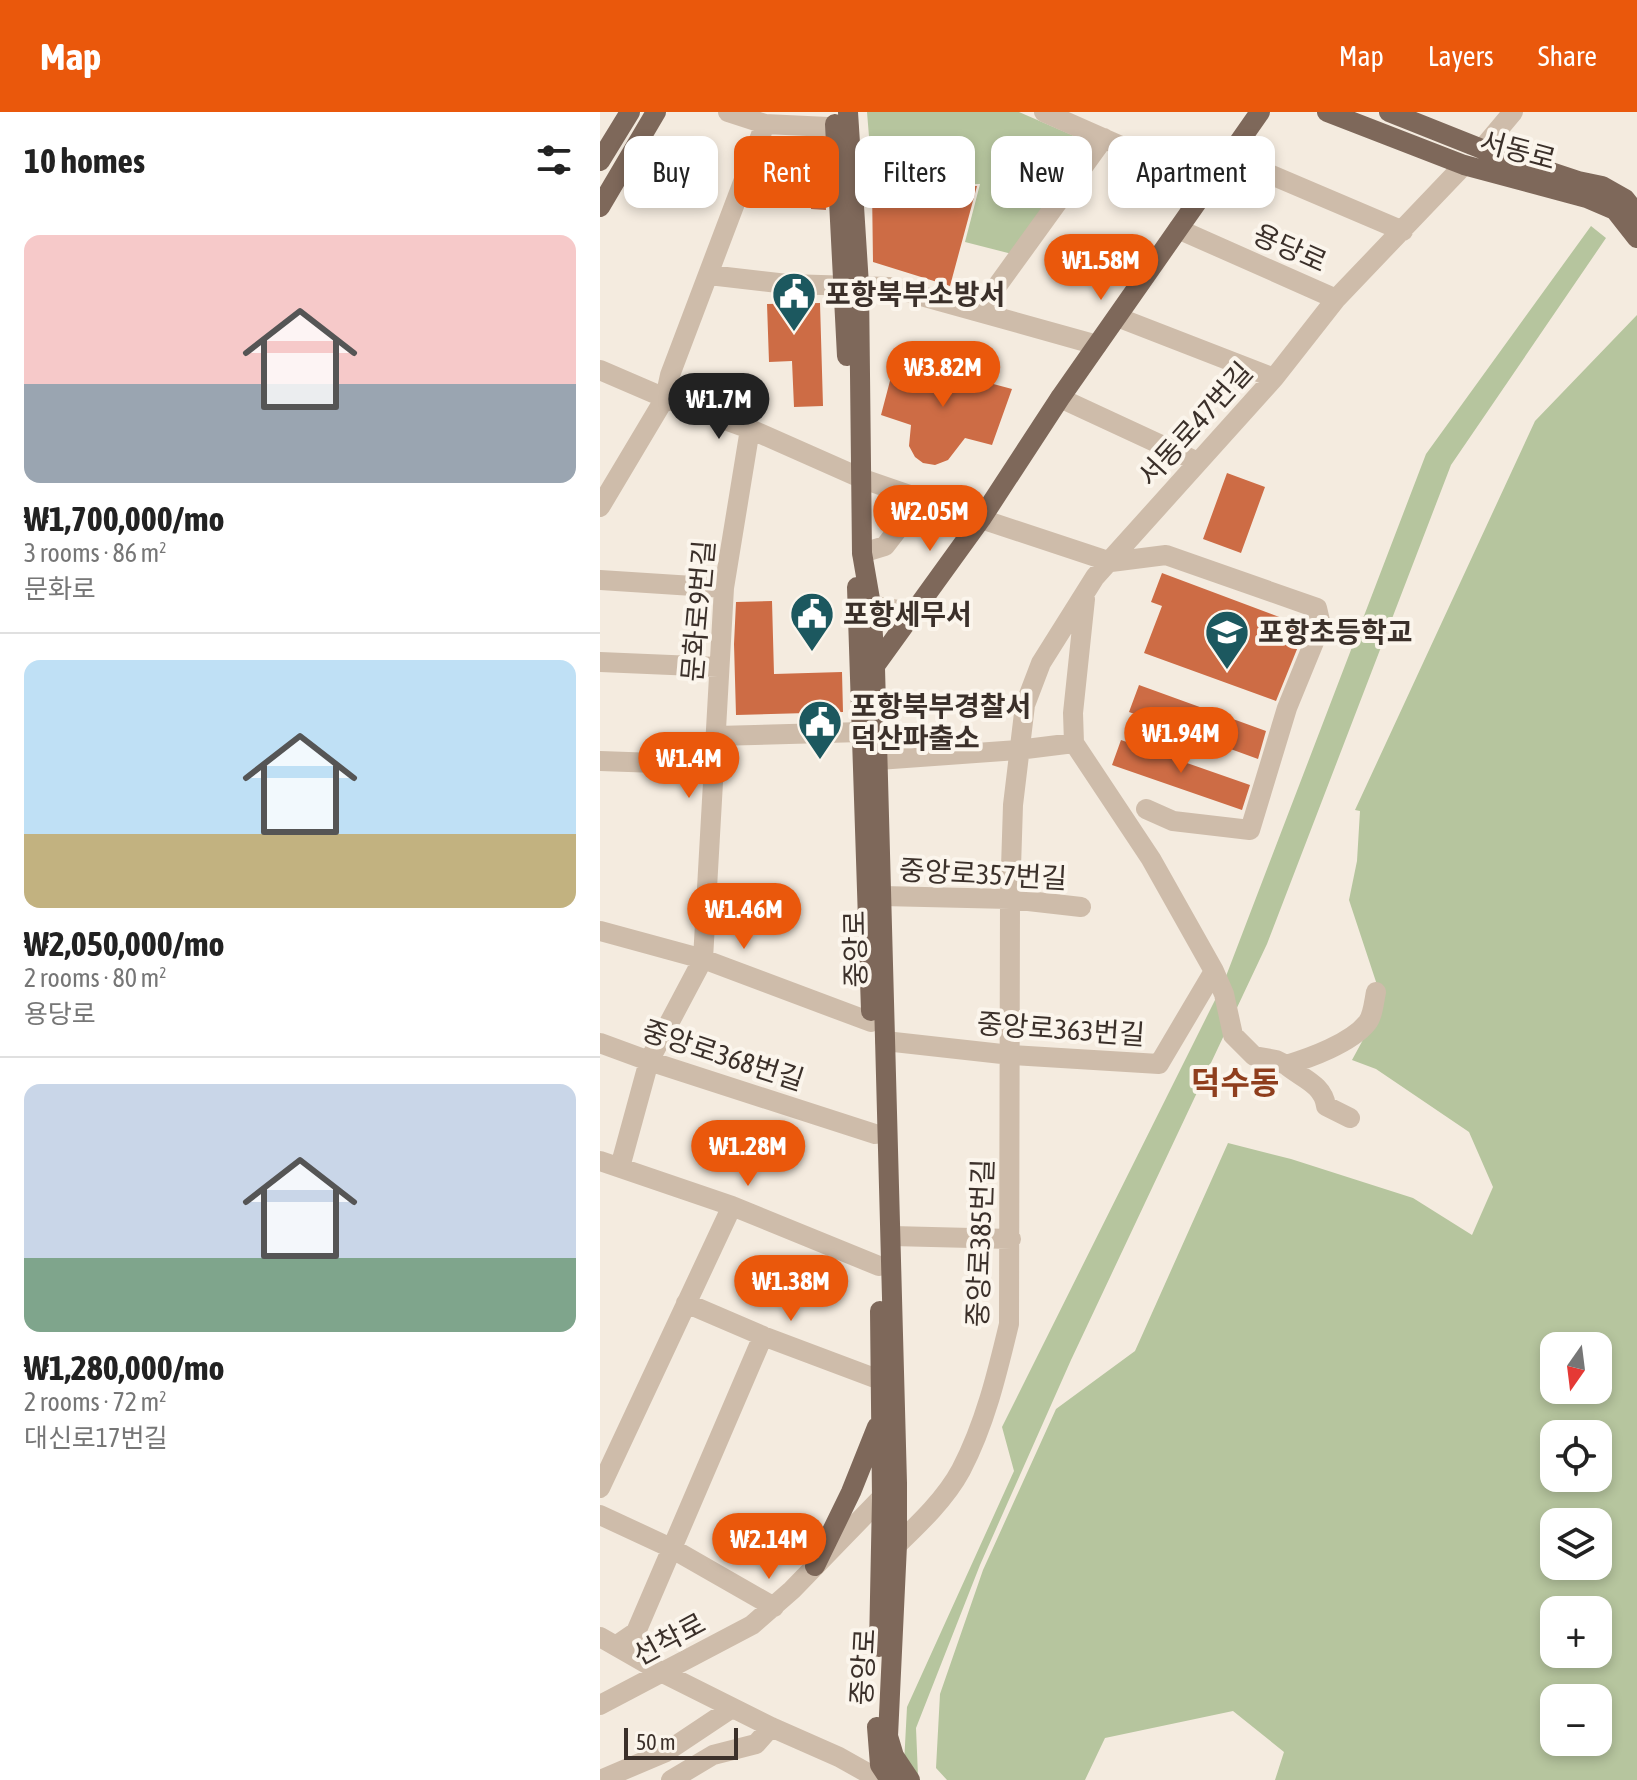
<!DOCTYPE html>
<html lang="en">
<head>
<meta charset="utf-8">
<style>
  :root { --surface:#fff; --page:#f2f2f2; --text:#222; --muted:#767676; --line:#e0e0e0; --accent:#ea580c }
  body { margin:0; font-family:"Asap Condensed","Noto Sans KR",sans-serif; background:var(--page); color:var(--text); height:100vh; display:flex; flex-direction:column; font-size:30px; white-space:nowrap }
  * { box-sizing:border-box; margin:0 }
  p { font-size:26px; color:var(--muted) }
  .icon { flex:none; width:44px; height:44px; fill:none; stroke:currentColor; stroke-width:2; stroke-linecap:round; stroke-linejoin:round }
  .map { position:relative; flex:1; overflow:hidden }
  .side { display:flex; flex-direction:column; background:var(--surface); width:600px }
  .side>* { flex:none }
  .guide { position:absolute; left:24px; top:24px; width:760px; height:72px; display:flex; gap:16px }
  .needle { width:52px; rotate:194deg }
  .controls { position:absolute; left:940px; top:1220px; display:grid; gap:16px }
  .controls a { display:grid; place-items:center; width:72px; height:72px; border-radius:16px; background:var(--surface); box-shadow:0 4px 12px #0003; font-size:40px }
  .scale { position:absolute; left:24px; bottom:20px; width:114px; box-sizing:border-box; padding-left:8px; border:4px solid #3b302a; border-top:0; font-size:22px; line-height:28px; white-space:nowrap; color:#3b302a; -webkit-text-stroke:6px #fbf5ec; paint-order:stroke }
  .price { position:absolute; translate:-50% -68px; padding:0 18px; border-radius:28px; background:var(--accent); color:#fff; font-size:26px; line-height:52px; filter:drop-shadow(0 2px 4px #0008) }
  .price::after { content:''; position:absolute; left:50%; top:48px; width:24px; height:18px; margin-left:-12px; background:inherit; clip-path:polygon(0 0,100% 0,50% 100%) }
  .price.selected { background:#222; color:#fff }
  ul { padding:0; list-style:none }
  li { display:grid; align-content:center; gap:16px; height:424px; padding:0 24px }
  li+li { border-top:2px solid var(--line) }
  li span { display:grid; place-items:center; height:248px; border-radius:16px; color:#555 }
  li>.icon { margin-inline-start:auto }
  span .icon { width:144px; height:144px; fill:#fffc; stroke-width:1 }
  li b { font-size:34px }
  h2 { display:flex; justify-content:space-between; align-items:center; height:96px; padding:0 24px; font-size:34px }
  .chip { padding:0 28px; border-radius:16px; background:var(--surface); box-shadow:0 4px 12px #0003; font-size:28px; line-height:72px }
  .chip.selected { background:var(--accent); color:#fff }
  header { display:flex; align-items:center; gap:48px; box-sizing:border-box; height:112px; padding:0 40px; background:var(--accent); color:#fff }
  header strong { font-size:38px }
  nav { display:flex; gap:44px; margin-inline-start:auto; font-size:28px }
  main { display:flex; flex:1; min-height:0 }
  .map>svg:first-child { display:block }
</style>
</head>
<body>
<header>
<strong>Map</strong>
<nav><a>Map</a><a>Layers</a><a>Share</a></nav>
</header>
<main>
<section class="side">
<h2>10 homes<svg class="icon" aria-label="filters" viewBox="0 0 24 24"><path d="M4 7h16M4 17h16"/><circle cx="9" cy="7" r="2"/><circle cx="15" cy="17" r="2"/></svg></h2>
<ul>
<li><span style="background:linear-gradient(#f6c9c9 60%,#9aa5b1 0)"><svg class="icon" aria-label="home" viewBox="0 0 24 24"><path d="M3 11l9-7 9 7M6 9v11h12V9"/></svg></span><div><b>₩1,700,000/mo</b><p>3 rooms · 86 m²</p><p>문화로</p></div></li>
<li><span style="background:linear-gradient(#bfe0f5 70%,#c2b280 0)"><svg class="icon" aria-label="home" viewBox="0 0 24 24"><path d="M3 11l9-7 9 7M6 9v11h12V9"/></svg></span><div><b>₩2,050,000/mo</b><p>2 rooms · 80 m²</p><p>용당로</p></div></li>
<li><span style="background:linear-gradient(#c9d6e8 70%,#7fa58c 0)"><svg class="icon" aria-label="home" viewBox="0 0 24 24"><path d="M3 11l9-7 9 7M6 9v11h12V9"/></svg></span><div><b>₩1,280,000/mo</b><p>2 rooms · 72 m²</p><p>대신로17번길</p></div></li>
</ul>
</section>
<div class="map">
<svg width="1037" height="1668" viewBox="0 0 1037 1668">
  <rect width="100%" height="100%" fill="#f4ebdf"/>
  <path fill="#b6c59e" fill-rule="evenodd" d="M267,0H419L488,30L412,142L365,130L380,72L273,73Z
    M991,114L1006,126L851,353L667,832L471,1248L380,1453L316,1616L318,1664L304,1652L307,1595L414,1359L402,1315L623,872L826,342Z
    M1037,203V1668H675L684,1640L633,1599L505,1626L485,1668H347L336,1656L340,1582L383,1458L456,1297L535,1239L628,1031L691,1047L813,1086L872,1123L893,1075L869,1020L776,957L752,948L783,891L749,788L757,749L760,699L755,698L935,309ZM954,1234H998V1278H954ZM954,1322H998V1366H954ZM954,1410H998V1454H954ZM954,1498H998V1542H954ZM954,1586H998V1630H954Z"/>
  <path fill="#cd6c45" d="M210,70H225L226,98L211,97Z
    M377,74L350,174L273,150L272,75Z
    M220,191L223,294L194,295L192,249L169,250L167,192Z
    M296,246L412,277L392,333L365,326L348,348L335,353L323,351L315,345L309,334L311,313L281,303Z
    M627,361L665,375L641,441L603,427Z
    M562,461L706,515L676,589L544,541L562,494L551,490Z
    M172,489L174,562L242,560L243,600L136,603L134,532L136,490Z
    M539,573L666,619L658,647L529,600Z
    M521,628L650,673L642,698L512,653Z"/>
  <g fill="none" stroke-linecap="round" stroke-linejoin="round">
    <path stroke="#cebcaa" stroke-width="20" d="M128,0L165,12L249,16
      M444,0L609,73
      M882,37L913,0
      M629,45L803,119
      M578,117L736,187
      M109,163L187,172L289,175L497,233
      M379,199L504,26
      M517,205L674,266
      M0,258L65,286L150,317L263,367L321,387L511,450L566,443L717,496L721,513L687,596L650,718L573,709L546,697
      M460,286L598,350
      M0,395L65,286L70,263L165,12
      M262,441L285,434L321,387
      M0,468L124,476
      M485,487L473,601L474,631L551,747L614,859L624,882L633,923L654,944L676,948L686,953C710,946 751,931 767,911C773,904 774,889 776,880
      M271,493L315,501
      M0,550L118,555
      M117,624L262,620
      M278,648L418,638L474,631
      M0,649L113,653
      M282,784L410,787L481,795
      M0,819L103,847L271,910
      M285,929L411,943L559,952L614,859
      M0,931L49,949L275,1022
      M686,953C701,966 723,972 726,994L750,1006
      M0,1049L132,1094L279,1154
      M20,1055L49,949L103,847L124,476L150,317
      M292,1124L411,1127
      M86,1191L163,1224L280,1268
      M0,1376L132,1094
      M0,1403L71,1436L174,1495
      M297,1433C320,1411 346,1386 361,1358C385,1312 397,1262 409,1212L410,787L413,693L425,593L441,551L495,465L674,266L736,187L864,53
      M0,1525L63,1561L171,1615L239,1645L280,1668
      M17,1533L36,1520L163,1224
      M0,1593L152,1513L192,1478L289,1378
      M0,1668L66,1640L132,1596
      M71,1668L113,1643L156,1632L171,1615"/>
    <path stroke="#7e685a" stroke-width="20" d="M248,0L259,173L262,441L271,493L275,556L297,1371V1433L288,1624L294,1644L310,1668
      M727,0L864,53L987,86L1015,98L1037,126
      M789,0L882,37L978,69L1002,74L1025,87L1037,102
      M235,12L247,244
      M0,49L30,0
      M0,95L56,0
      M257,475L271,899
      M272,558L381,407L460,286L660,0
      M215,1454L251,1380L277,1315
      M279,1535L282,1386L280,1199
      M277,1615L280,1653L290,1668"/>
  </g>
  <defs>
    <g id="civic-pin" transform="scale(2.3)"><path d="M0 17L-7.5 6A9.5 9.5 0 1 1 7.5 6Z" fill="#1c585f" stroke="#fbf5ec"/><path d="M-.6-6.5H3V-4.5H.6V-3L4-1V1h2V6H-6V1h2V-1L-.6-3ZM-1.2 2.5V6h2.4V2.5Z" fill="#fff"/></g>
    <g id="school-pin" transform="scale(2.3)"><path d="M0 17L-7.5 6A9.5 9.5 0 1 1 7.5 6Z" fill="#1c585f" stroke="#fbf5ec"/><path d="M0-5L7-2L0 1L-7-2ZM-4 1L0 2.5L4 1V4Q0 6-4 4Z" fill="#fff"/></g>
  </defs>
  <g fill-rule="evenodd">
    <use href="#civic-pin" x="194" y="182"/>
    <use href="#civic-pin" x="212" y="502"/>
    <use href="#school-pin" x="627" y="520"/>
    <use href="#civic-pin" x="220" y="610"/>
  </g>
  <g text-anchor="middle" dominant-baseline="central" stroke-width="8" stroke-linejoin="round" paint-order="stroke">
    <g font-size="28" fill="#3b302a" stroke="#fbf5ec">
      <text transform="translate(918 38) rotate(15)">서동로</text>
      <text transform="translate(690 136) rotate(24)">용당로</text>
      <text transform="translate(595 312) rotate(-48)">서동로47번길</text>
      <text transform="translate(98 499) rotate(-85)">문화로9번길</text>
      <text transform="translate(383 762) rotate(3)">중앙로357번길</text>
      <text transform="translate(255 837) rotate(-91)">중앙로</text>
      <text transform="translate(461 917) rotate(4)">중앙로363번길</text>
      <text transform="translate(123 943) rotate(18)">중앙로368번길</text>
      <text transform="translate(380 1131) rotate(-88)">중앙로385번길</text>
      <text transform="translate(69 1527) rotate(-28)">선착로</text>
      <text transform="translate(263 1555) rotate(-87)">중앙로</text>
    </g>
    <g font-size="28" font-weight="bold" fill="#3b302a" stroke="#fbf5ec" text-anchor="start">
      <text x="225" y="182">포항북부소방서</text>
      <text x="243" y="502">포항세무서</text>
      <text x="658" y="520">포항초등학교</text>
      <text x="251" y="594">포항북부경찰서<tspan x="251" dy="32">덕산파출소</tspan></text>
    </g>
    <g font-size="32" font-weight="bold" fill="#8f3e1d" stroke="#fbf5ec">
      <text x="635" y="970">덕수동</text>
    </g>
  </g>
</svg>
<div class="controls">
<a><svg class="needle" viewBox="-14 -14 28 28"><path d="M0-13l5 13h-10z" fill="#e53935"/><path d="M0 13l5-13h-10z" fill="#767676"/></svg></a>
<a><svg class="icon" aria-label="locate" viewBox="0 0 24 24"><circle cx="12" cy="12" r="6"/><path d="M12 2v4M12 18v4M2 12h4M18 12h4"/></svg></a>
<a><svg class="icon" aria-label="layers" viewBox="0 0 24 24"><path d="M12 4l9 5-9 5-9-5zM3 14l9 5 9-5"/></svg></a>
<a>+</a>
<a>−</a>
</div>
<div class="scale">50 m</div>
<b class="price" style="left:501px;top:190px">₩1.58M</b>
<b class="price" style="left:343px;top:297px">₩3.82M</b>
<b class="price selected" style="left:119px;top:329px">₩1.7M</b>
<b class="price" style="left:330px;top:441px">₩2.05M</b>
<b class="price" style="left:581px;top:663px">₩1.94M</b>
<b class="price" style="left:89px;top:688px">₩1.4M</b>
<b class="price" style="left:144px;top:839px">₩1.46M</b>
<b class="price" style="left:148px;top:1076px">₩1.28M</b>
<b class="price" style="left:191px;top:1211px">₩1.38M</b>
<b class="price" style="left:169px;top:1469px">₩2.14M</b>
<div class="guide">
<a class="chip">Buy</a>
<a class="chip selected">Rent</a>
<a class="chip">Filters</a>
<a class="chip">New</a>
<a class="chip">Apartment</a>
</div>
</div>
</main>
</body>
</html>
